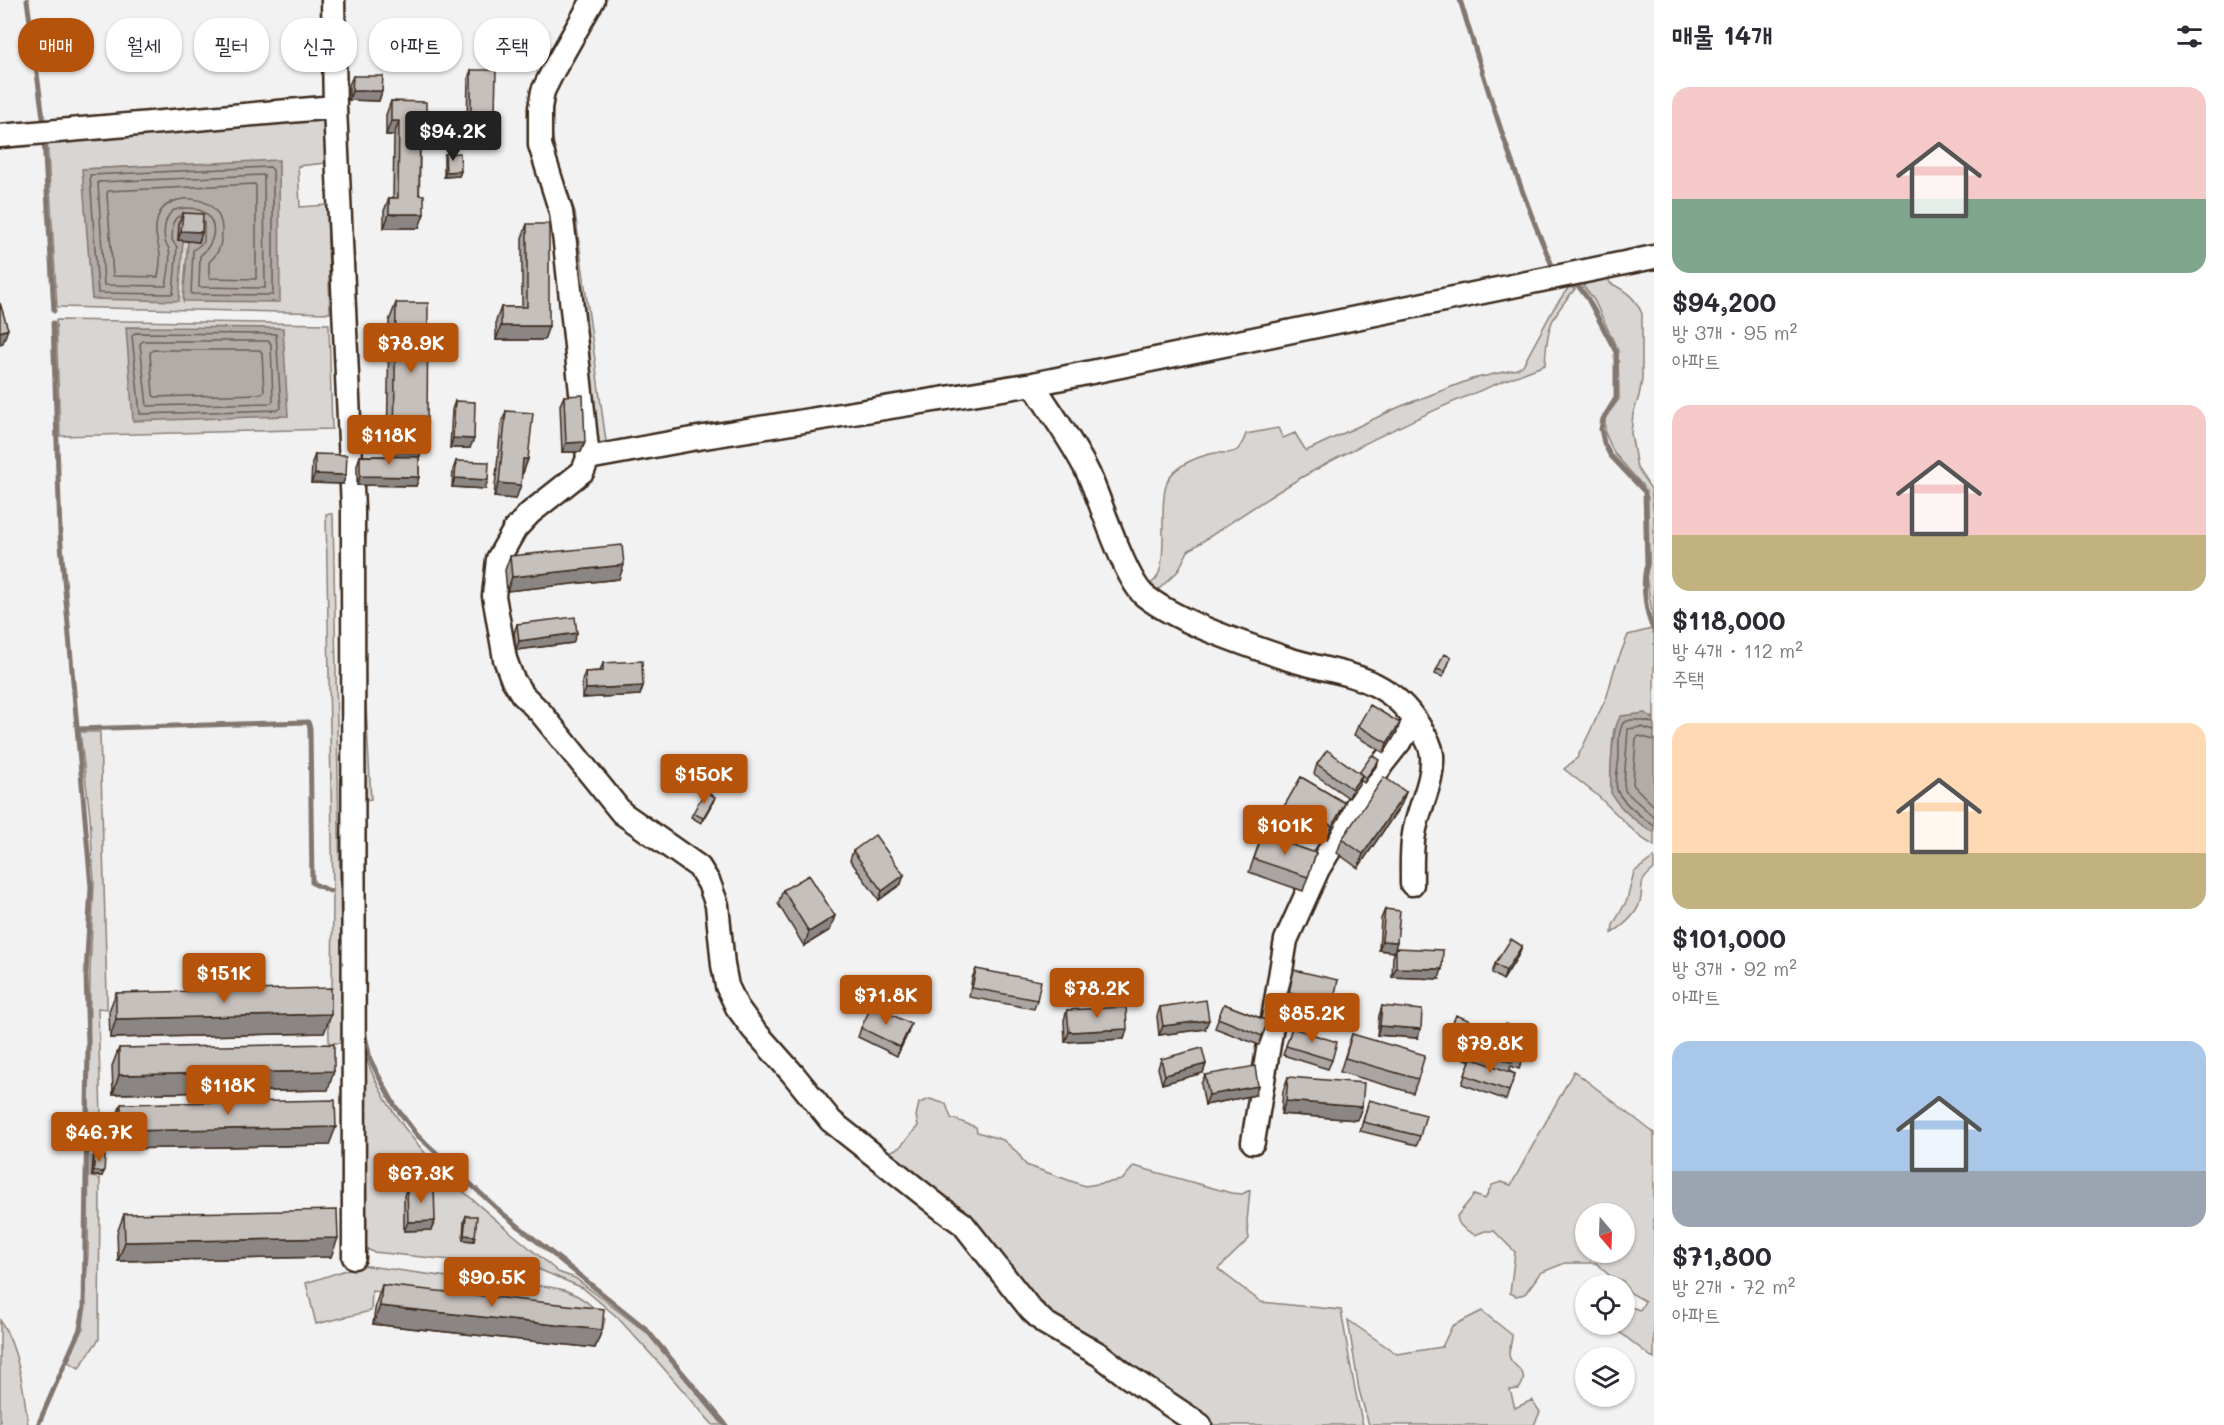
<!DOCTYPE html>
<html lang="ko">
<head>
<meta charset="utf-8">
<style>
  :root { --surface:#fff; --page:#f2f2f3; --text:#2b2b33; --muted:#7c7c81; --accent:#b45309 }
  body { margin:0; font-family:Mali,"Poor Story",sans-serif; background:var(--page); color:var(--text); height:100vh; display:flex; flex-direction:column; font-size:22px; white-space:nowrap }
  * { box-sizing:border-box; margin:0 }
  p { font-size:20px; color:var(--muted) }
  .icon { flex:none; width:33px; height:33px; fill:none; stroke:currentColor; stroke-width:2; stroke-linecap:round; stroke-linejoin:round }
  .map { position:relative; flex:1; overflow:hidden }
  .drawer { display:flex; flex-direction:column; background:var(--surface); width:570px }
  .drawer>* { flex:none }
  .banner { position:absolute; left:18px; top:18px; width:570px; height:54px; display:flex; gap:12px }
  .needle { width:39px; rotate:161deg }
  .buttons { position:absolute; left:1575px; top:1203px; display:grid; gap:12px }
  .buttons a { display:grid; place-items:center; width:60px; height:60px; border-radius:50%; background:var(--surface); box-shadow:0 2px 4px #0004; font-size:30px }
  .price { position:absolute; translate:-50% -51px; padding:0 14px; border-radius:6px; background:var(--accent); color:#fff; font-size:20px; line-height:39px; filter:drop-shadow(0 2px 3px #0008) }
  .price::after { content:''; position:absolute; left:50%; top:36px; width:18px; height:14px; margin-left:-9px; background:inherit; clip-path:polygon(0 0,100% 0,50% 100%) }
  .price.selected { background:#222; color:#fff }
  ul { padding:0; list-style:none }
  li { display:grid; align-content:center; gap:12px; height:318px; padding:0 18px }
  li span { display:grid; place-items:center; height:186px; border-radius:18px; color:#555 }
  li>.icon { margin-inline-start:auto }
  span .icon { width:108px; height:108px; fill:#fffc; stroke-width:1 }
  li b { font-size:26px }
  h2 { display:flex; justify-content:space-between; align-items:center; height:72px; padding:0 18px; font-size:26px }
  .pill { padding:0 21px; border-radius:24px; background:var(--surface); box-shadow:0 2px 4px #0004; font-size:21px; line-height:54px }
  .pill.selected { background:var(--accent); color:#fff }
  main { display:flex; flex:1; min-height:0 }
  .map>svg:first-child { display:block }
</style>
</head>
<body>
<main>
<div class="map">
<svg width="1654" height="1425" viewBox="0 0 1654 1425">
  <rect width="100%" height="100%" fill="#f3f2f2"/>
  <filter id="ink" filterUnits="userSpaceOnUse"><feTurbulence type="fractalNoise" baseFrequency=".0167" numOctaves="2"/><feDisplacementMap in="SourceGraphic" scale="12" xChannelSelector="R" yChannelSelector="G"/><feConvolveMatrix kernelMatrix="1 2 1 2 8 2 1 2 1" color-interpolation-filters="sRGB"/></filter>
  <g filter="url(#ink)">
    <path fill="#d8d5d2" stroke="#8a8078" stroke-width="1.5" fill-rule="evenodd" d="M597,0H605L587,33L561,76L555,92L551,128L558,166L575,212L607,449L596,451L544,129L546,104Z
      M325,117L326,163L298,166L300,207L327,205L330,313L57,307L47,137ZM278,161L184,301L188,241L183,240L92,299L83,169Z
      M1605,271L1610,283C1625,290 1636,298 1642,314V380L1639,396L1633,414L1631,433L1637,468L1651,489L1654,515V625L1646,576L1649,563L1648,498L1642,485L1614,453L1605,433V418L1619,399L1618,351L1594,300L1583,286Z
      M1569,287L1575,289C1550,318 1547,327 1545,365C1462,396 1381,433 1304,476C1264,499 1226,526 1188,551L1178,571L1159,589L1144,588C1148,586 1152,583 1155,580C1170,563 1157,503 1168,480C1175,465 1199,456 1215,453C1223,452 1230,455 1237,450C1241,447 1244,439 1246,434L1278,428L1283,438L1295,433L1306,451L1399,407L1472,379L1517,369L1523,365L1554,308Z
      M56,320L329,324L332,429L60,436Z
      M326,514H333L343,1043H329L328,993L332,988L333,894Z
      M367,532L364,555V669L371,799L357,801L356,545Z
      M1652,629L1654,634V720L1653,717L1614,729C1612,742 1609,789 1615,799C1621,809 1643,827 1654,832V846L1640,837L1598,796L1564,769L1577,758L1584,744L1607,696L1614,670L1628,635Z
      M80,732H100L107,997V1009L98,1008L102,1156L91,1157V1177L100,1179L99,1339L79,1368L68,1362L83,1329L88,1253L90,971L94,882L90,817Z
      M1654,857V869C1635,885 1645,885 1640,902C1636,916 1623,926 1612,933L1613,925L1627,900L1634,872Z
      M362,1045C391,1145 483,1207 558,1272L575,1278L647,1333L723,1425H713L659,1363L617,1317L583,1288L538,1269L373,1252L365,1248Z
      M1574,1071L1654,1133V1359L1613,1327V1325L1624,1324L1625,1305L1640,1310L1645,1301L1629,1292L1623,1281L1610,1276L1596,1263H1565L1540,1273L1525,1294L1516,1296L1510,1293L1515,1252L1494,1231H1485L1475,1235C1466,1230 1458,1227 1457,1216L1474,1195L1485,1199L1492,1185L1501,1182L1511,1185ZM1586,1214H1624V1252H1586Z
      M930,1099L946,1104L951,1118L976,1127L977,1132L1003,1140L1017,1152L1026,1165L1085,1186L1122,1180L1134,1166L1231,1193L1242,1194L1250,1190L1247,1222L1249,1239L1218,1269L1261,1302L1341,1310C1348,1349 1353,1387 1363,1425H1213L1198,1417L1069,1331L883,1155L900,1147L918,1126L916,1116L919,1103Z
      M361,1265L498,1284L495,1304L372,1291L371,1311L316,1324L306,1283Z
      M505,1283C521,1285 552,1285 567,1291C581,1296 595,1308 605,1319L603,1328L599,1321L503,1304Z
      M1482,1311L1512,1335C1512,1342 1509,1349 1509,1355C1510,1368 1533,1369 1519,1389L1510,1390L1515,1408L1532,1400L1540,1412L1534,1425H1369L1359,1390L1348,1320L1397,1354L1442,1347L1452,1326Z
      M0,1320C19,1349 24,1391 28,1425H0Z"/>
    <path fill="#b2aba7" stroke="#827770" stroke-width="1.5" d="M279,160L280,302L183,301L188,241L183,240L179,301L92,299L82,169Z
      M126,327L283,328L288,416L133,421Z
      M1645,713L1654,720V832C1639,825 1619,808 1611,793C1610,776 1611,728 1621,716Z"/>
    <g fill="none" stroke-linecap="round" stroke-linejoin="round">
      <path stroke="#6b5e55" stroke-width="1.5" d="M264,175L265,288L199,287L200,256C225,235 214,202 178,209C165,211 163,230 165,241C165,244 168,246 169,249C171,258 168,277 166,286L104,285L98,182Z
        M255,184L256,187V279L209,278V262C219,253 221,246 222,233C224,190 165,191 158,217C153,233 158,240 160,254C161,261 159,270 158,277L113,276L107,194L108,191Z
        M180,216L176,218L173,223L172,240L177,247L173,294L98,293L90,175L270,167L273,170V295L191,294L193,250L204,242V221
        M135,333L276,334L281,408L278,410L140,414L132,336Z
        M143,341H269L271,344L273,401L271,403L147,406L140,344Z
        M153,350H260L262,353L264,392L261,394L155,397L153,395L150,353Z
        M1654,723C1643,722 1634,716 1623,723C1618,733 1619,741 1619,751C1620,763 1614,777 1617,789C1619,800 1645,820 1654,826
        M1654,731L1641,727L1628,729L1624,783L1625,791L1654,817
        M1654,740L1639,736L1636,738L1633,783L1634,786L1654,806"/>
      <path stroke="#827770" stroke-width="5" d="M27,0L44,125
        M1460,0C1488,91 1516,183 1554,270
        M44,139L54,311
        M1568,283L1579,287L1588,299L1616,352V398L1603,419L1601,429L1604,443L1610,455L1645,492L1647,565C1641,582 1646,616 1654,631
        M77,729L308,722L310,728L312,883L330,891
        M364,1030L370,1059L377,1073L395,1106L417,1135L502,1213L646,1329L726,1425
        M38,1425L80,1329L84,1307L88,1045L86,974L91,887L60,533L53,323"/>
      <g stroke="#3b2a1e" stroke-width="27">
        <path id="minor" d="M333,0L335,107L353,509L354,1257
          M593,0L554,69L543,91L540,108V145L561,212L565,243L588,458L583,471L530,513L515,529L498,559L494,596L505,659L512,678L522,694L541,713L622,813L699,867L709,883L717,905L723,965L727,986L737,1007L753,1029L793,1074L831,1121L942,1209L963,1224L1031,1310L1045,1323L1100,1355L1127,1376L1200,1425
          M0,136L335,107
          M1033,384C1051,413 1073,442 1088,473C1101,501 1125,580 1145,596C1180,623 1240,642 1282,657C1337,676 1384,670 1419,726C1425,736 1431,744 1432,755C1434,782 1418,808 1414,834C1411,850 1412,868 1412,884
          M588,458L692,439L1033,384L1654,257
          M1253,1142L1286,940L1318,869L1382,764L1416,721"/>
      </g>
      <use href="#minor" stroke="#fff" stroke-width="22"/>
    </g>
    <path fill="#aaa5a3" stroke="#3b2a1e" stroke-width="1.5" d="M471,70L492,123H467L468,79Z
      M353,76L382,91L379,101L349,100V85Z
      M391,101L426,119L420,133L419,228H384V211L389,198H393L394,135H386V115Z
      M445,154L461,171L459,176L444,177V158Z
      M183,213L202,232L199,242L178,240L179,222Z
      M527,224L544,340H496V321L501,307H522V238Z
      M396,303L427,423L423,435V448L419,457V477L416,486L357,485V465L360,456H387L389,321Z
      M564,396L585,442L581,452H562L560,405Z
      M455,401L470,448H450L452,410Z
      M506,411L528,459L523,473H522L516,499L494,497L501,425Z
      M315,454L343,484L311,483L312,463Z
      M456,461L485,489L452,487L453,470Z
      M510,556L619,579L507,591L505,570Z
      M517,624L573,643L516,650L514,633Z
      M1451,657L1443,677L1435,674L1437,669Z
      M603,663L643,686L640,695L582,698V681L585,672L600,671Z
      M1358,726L1397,732L1384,753L1354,735Z
      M1317,764L1359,773L1377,765L1364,783L1360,780L1359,784L1349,798L1314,774Z
      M1301,777L1345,803L1340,816L1327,839L1300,824L1298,828L1286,821L1278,836L1272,833L1277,819Z
      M1406,792L1401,805L1358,868L1337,853L1342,839Z
      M713,802L701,823L691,817L693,813Z
      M1262,835L1316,853L1303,891L1249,872Z
      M853,851L901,884L879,900L850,860Z
      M783,890L830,930L804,946L778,904Z
      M1385,909L1394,952L1379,950L1381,919Z
      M1522,946L1518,956L1503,980L1492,973L1495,964Z
      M1396,948L1439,979L1392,977L1393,957Z
      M976,969L1037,1000L1034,1009L969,997L972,978Z
      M1294,970L1333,1003L1330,1012L1285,1002L1291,979Z
      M116,993L331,1014L324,1033L110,1038L109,1011Z
      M1224,1004L1268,1021L1259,1045L1215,1028Z
      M1382,1006L1417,1038L1377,1035L1379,1016Z
      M1160,1007L1205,1029L1159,1035L1157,1016Z
      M1067,1010L1127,1029L1124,1039L1065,1042L1064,1020Z
      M861,1028L908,1033L897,1056L858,1037Z
      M1292,1028L1332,1060L1328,1069L1283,1055Z
      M1352,1034L1418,1079L1413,1093L1340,1072Z
      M1502,1034L1533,1035L1519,1069L1511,1066L1509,1071L1515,1074L1506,1100L1462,1084L1470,1061L1443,1049L1448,1035Z
      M119,1048L328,1090L113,1094L112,1066Z
      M1161,1059L1206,1064L1203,1073L1162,1084L1158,1068Z
      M1205,1075L1255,1095L1205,1105L1201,1084Z
      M1288,1077L1362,1107L1357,1120L1281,1114L1283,1091Z
      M1369,1100L1420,1136L1417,1145L1360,1131Z
      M121,1104L329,1145L115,1149L114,1123Z
      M94,1155L102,1176H92L93,1160Z
      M407,1187L435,1221L431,1230L404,1231V1196Z
      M124,1214L331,1257L118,1261L117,1233Z
      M466,1216L474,1241L463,1240L464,1221Z
      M382,1285L602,1330L595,1348L373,1324L376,1303Z"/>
    <path fill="#8b8684" stroke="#3b2a1e" stroke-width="1.5" d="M352,91H382L379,101L349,100Z
      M471,114H495L492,123H467Z
      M420,119H426L421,133H415Z
      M391,121H399L394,135H386Z
      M461,171L459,176L444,177L446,172Z
      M389,214H424L419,228H384Z
      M181,231L202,232L199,242L178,240Z
      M501,326H549L544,340H496Z
      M8,329L3,343L0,344V332Z
      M423,423H427L420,441Z
      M453,438L474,439L470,448H450Z
      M585,442L581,452H562L566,443Z
      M394,447L423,448L416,466H387Z
      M523,459H528L523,473H518Z
      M315,474L346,475L343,484L311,483Z
      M360,476L419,477L416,486L357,485Z
      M455,478L488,480L485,489L452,487Z
      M499,483L521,485L516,499L494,497Z
      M624,565L619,579L507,591L512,577Z
      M577,633L573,643L516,650L519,641Z
      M643,686L640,695L582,698L586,689Z
      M1400,723L1397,732L1384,753L1387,743Z
      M1379,760L1377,765L1364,783L1366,778Z
      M1362,775L1359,784L1349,798L1352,789Z
      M1406,792L1401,805L1358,868L1363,854Z
      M715,797L713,802L701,823L703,818Z
      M1345,803L1340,816L1327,839L1332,826Z
      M1292,808L1286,821L1278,836L1283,822Z
      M1305,810L1300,824L1298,828L1303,814Z
      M904,875L901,884L879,900L882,891Z
      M835,916L830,930L804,946L809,932Z
      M1382,941L1397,942L1394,952L1379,950Z
      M1522,946L1518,956L1503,980L1506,971Z
      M1396,968L1442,969L1439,979L1392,977Z
      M331,1014L324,1033L110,1038L116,1019Z
      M1209,1020L1205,1029L1159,1035L1163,1026Z
      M911,1024L908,1033L897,1056L900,1047Z
      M1380,1026L1421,1029L1417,1038L1377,1035Z
      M1127,1029L1124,1039L1065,1042L1069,1032Z
      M1206,1064L1203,1073L1162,1084L1165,1075Z
      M334,1071L328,1090L113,1094L119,1075Z
      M1258,1086L1255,1095L1205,1105L1209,1095Z
      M1286,1101L1362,1107L1357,1120L1281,1114Z
      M336,1127L329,1145L115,1149L121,1131Z
      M94,1171L104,1172L102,1176H92Z
      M435,1221L431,1230L404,1231L408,1222Z
      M464,1235L475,1236L474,1241L463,1240Z
      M338,1238L331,1257L118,1261L125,1242Z
      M380,1306L602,1330L595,1348L373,1324Z"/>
    <path fill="#c6c0bd" stroke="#3b2a1e" stroke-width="1.5" d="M471,70H496L495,114H471Z
      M353,76H383L382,91H352Z
      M391,101L426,102V119H420L419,195H424V214H389V198H398L399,121H391Z
      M460,153L461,171L446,172L445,154Z
      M183,213L203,214L202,232L181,231Z
      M527,224H549V326H501V307H527Z
      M0,303L8,329L0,332Z
      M396,303H428L427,423H423V448L394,447Z
      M583,395L585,442L566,443L564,396Z
      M455,401L475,402L474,439L453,438Z
      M506,411L533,413L528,459H523L521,485L499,483Z
      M315,454L347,455L346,475L315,474Z
      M360,456L419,457V477L360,476Z
      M456,461L489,462L488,480L455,478Z
      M622,545L624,565L512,577L510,556Z
      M575,617L577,633L519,641L517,624Z
      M1444,654L1451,657L1445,672L1437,669Z
      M642,661L643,686L586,689L585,672L603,671V663Z
      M1370,705L1400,723L1387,743L1358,726Z
      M1327,750L1362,775L1352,789L1317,764Z
      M1372,755L1379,760L1366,778L1359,773Z
      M1301,777L1345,803L1332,826L1305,810L1303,814L1292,808L1283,822L1277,819Z
      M1384,777L1406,792L1363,854L1342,839Z
      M705,791L715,797L703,818L693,813Z
      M875,835L904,875L882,891L853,851Z
      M1262,835L1316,853L1308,877L1254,859Z
      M809,875L835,916L809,932L783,890Z
      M1385,909L1400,911L1397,942L1382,941Z
      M1511,939L1522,946L1506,971L1495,964Z
      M1396,948L1443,950L1442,969L1396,968Z
      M976,969L1041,981L1037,1000L972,988Z
      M1294,970L1338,980L1333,1003L1289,993Z
      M331,988V1014L116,1019V993Z
      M1206,1000L1209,1020L1163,1026L1160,1007Z
      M1224,1004L1268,1021L1262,1036L1218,1018Z
      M872,1005L911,1024L900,1047L861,1028Z
      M1382,1006L1422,1010L1421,1029L1380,1026Z
      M1126,1007L1127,1029L1069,1032L1067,1010Z
      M1456,1015L1502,1034L1506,1024L1533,1035L1524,1056L1516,1052L1512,1063L1448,1035Z
      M1292,1028L1337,1042L1332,1060L1286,1046Z
      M1352,1034L1425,1055L1418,1079L1345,1058Z
      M334,1044V1071L119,1075V1048Z
      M1202,1048L1206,1064L1165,1075L1161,1059Z
      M1471,1058L1515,1074L1509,1091L1465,1075Z
      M1255,1066L1258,1086L1209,1095L1205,1075Z
      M1288,1077L1364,1083L1362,1107L1286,1101Z
      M335,1100L336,1127L121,1131V1104Z
      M1369,1100L1426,1115L1420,1136L1363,1122Z
      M94,1155L105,1156L104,1172L94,1171Z
      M434,1186L435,1221L408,1222L407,1187Z
      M337,1210L338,1238L125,1242L124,1214Z
      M466,1216H477L475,1236L464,1235Z
      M382,1285L604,1309L602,1330L380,1306Z"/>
  </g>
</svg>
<div class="buttons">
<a><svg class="needle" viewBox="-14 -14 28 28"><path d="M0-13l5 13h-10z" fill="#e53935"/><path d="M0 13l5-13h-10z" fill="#7c7c81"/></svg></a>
<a><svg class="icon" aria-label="locate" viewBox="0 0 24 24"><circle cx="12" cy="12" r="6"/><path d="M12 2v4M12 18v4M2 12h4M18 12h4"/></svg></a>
<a><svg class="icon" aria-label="layers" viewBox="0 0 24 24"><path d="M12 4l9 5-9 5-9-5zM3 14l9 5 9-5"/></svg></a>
</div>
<b class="price selected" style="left:453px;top:162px">$94.2K</b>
<b class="price" style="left:411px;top:374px">$78.9K</b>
<b class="price" style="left:389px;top:466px">$118K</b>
<b class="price" style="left:704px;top:805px">$150K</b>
<b class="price" style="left:1285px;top:856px">$101K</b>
<b class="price" style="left:224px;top:1004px">$151K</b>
<b class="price" style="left:1097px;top:1019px">$78.2K</b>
<b class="price" style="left:886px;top:1026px">$71.8K</b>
<b class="price" style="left:1312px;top:1044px">$85.2K</b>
<b class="price" style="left:1490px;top:1074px">$79.8K</b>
<b class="price" style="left:228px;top:1116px">$118K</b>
<b class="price" style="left:99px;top:1163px">$46.7K</b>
<b class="price" style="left:421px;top:1204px">$67.3K</b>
<b class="price" style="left:492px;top:1308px">$90.5K</b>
<div class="banner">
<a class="pill selected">매매</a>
<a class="pill">월세</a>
<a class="pill">필터</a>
<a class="pill">신규</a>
<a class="pill">아파트</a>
<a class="pill">주택</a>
</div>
</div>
<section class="drawer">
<h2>매물 14개<svg class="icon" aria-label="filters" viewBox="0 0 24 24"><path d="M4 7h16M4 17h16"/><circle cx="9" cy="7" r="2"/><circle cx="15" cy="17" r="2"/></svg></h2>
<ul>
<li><span style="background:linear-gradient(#f6c9c9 60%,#7fa58c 0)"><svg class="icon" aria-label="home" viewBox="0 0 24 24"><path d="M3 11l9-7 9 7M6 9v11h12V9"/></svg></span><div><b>$94,200</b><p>방 3개 · 95 m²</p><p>아파트</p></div></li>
<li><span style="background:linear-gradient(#f6c9c9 70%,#c2b280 0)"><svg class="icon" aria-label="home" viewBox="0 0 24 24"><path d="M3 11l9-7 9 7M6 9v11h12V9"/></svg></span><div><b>$118,000</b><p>방 4개 · 112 m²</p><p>주택</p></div></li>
<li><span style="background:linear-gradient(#ffd9b3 70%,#c2b280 0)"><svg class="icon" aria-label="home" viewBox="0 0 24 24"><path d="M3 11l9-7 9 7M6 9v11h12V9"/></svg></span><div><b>$101,000</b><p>방 3개 · 92 m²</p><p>아파트</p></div></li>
<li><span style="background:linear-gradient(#a9c7e8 70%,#9aa5b1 0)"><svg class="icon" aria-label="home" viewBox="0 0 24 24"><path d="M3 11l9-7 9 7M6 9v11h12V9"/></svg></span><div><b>$71,800</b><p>방 2개 · 72 m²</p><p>아파트</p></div></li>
</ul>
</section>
</main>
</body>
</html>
